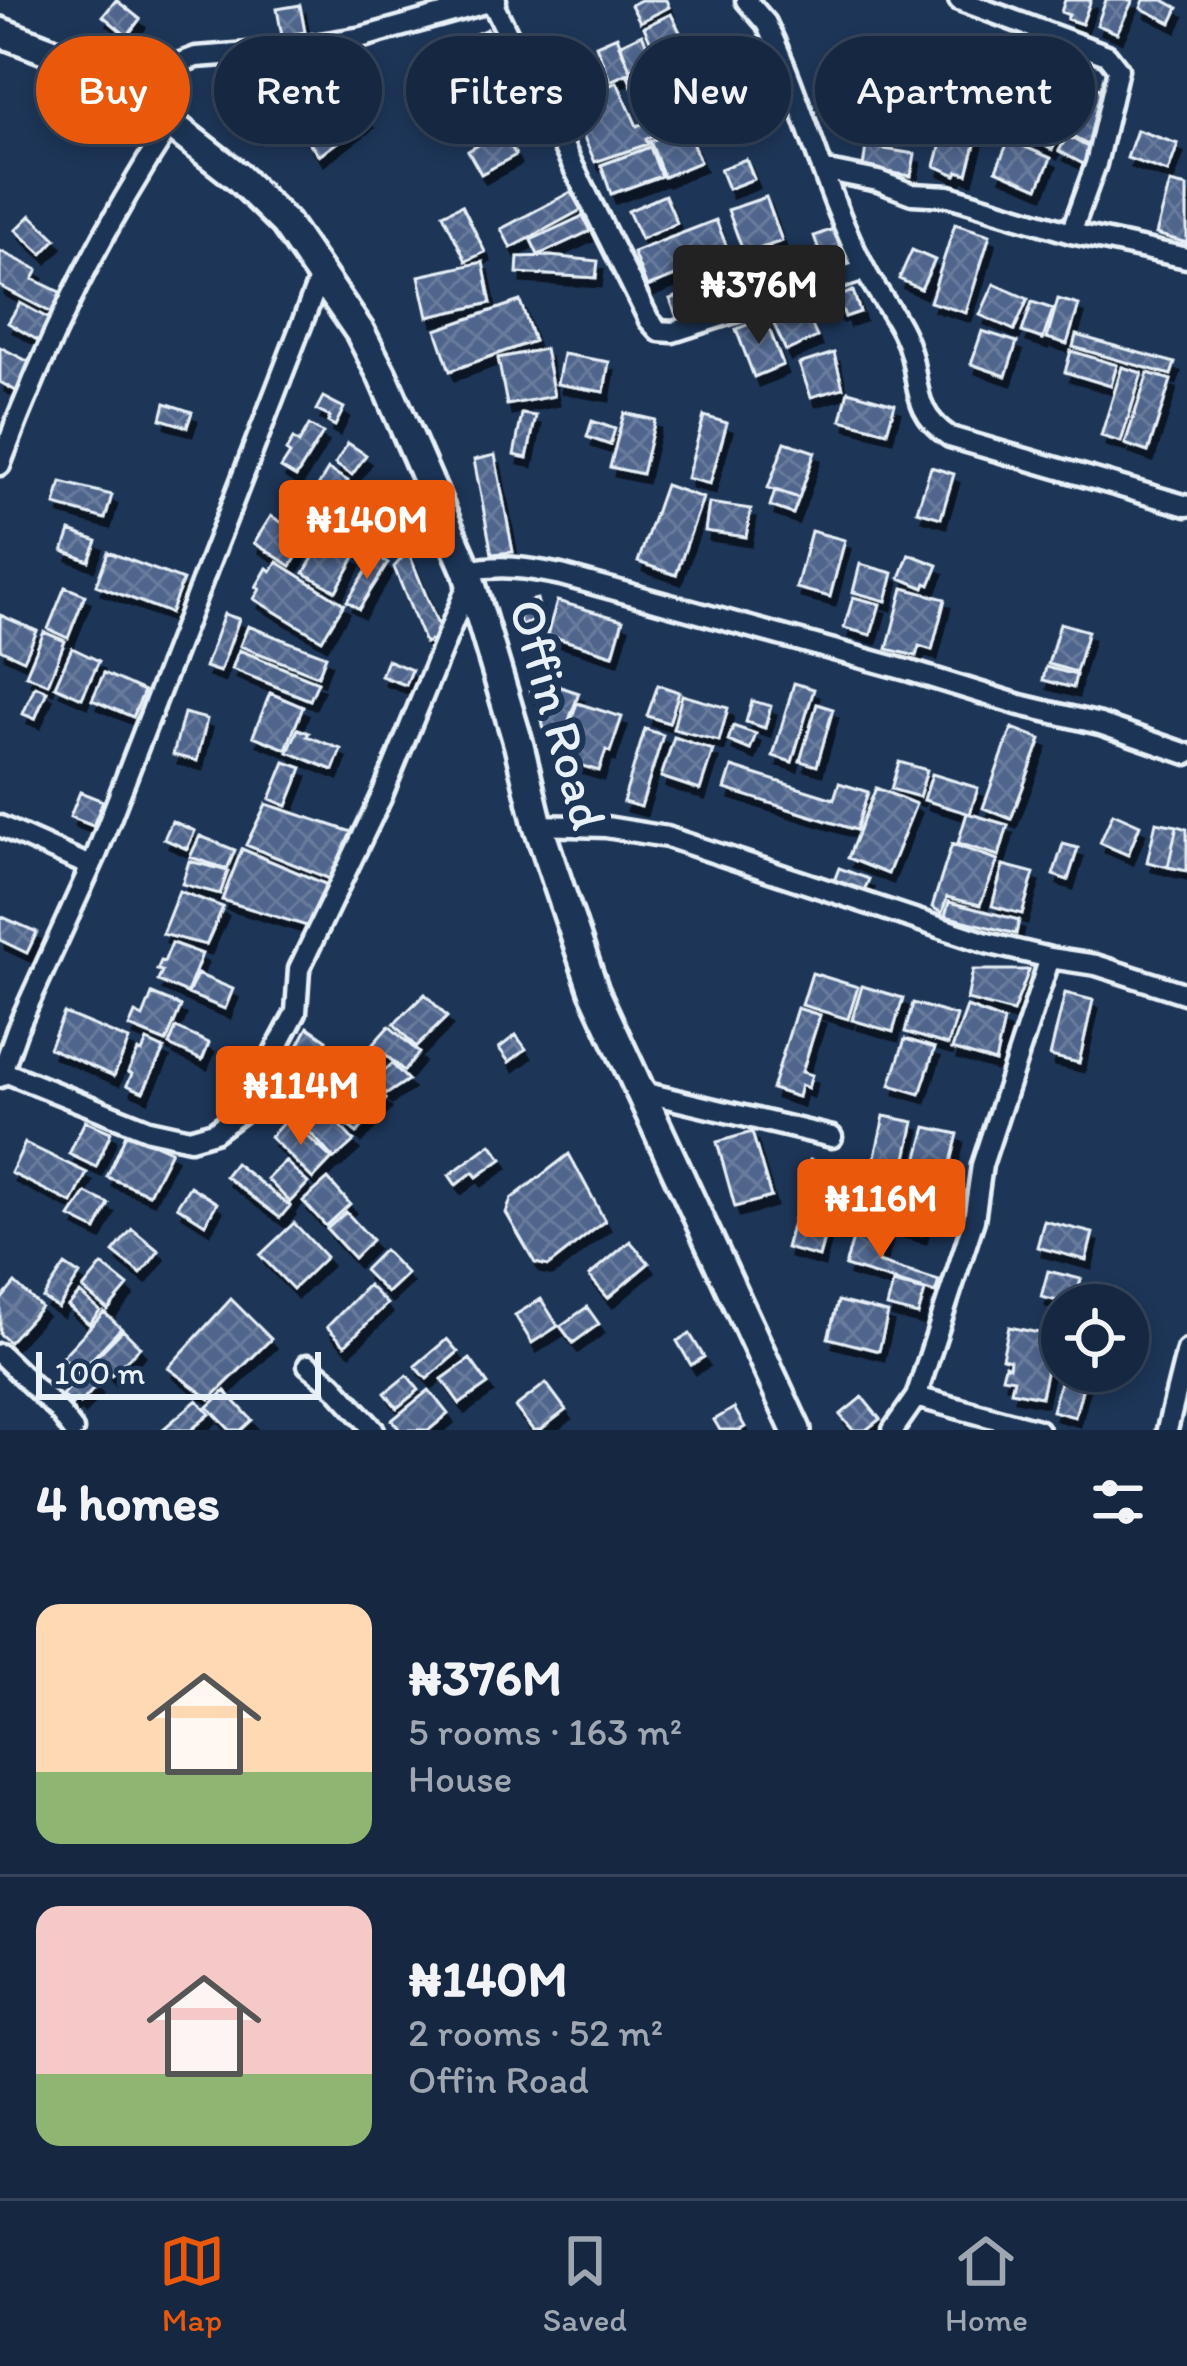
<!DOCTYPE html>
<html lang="en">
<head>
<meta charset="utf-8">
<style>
  :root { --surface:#162841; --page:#23344c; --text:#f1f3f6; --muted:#9ea6b1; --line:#35445a; --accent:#ea580c }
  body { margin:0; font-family:Itim,sans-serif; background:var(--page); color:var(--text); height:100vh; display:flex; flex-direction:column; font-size:45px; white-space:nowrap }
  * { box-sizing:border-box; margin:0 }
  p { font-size:39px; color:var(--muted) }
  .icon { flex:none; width:66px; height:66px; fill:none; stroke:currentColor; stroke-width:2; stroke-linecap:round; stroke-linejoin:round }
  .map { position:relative; height:1430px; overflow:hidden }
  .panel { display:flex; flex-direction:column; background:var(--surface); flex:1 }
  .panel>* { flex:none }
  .hud { position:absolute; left:36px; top:36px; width:1116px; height:108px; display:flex; gap:24px }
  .buttons { position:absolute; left:1041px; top:1284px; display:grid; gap:24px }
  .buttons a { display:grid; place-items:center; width:108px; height:108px; border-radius:50%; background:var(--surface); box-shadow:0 6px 18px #0003,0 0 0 3px var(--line); font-size:60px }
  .scale { position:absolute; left:36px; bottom:30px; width:285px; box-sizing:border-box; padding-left:12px; border:6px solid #e8f1f8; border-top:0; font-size:33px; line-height:42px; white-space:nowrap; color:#e8f1f8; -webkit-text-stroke:9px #1d3557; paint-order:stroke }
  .price { position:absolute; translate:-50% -102px; padding:0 27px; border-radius:12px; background:var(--accent); color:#fff; font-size:39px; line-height:78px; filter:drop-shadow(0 3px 6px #0008) }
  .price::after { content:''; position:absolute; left:50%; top:72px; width:36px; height:27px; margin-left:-18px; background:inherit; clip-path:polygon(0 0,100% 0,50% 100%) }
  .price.current { background:#222; color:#fff }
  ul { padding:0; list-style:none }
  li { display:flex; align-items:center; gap:36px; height:300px; padding:0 36px }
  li+li { border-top:3px solid var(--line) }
  li span { display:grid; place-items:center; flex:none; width:336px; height:240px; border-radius:24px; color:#555 }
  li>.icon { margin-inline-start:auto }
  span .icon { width:144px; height:144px; fill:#fffc; stroke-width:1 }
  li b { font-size:51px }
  h2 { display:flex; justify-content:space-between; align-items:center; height:144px; padding:0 36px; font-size:51px }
  .chip { padding:0 42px; border-radius:54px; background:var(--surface); box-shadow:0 6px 18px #0003,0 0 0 3px var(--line); font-size:42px; line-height:108px }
  .chip.current { background:var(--accent); color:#fff }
  .tab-bar { display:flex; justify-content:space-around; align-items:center; height:168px; border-top:3px solid var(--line); background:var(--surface); font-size:33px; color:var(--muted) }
  .tab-bar a { display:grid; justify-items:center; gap:6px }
  .tab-bar .current { color:var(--accent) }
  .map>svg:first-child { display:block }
</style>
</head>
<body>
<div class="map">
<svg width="1187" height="1430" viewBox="0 0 1187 1430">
  <defs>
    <pattern id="building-cross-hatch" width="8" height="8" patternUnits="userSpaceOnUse" patternTransform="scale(3)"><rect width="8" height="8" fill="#50658c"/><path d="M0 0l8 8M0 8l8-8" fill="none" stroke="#697c9d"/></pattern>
    <filter id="shadow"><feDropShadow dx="5" dy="9" stdDeviation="0" flood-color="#0009"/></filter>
  </defs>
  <rect width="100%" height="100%" fill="#1d3557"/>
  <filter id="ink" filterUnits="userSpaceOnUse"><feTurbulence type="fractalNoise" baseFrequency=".00833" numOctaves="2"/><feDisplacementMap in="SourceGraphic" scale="24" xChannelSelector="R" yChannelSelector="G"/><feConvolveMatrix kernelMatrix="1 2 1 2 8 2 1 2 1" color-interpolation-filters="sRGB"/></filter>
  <g filter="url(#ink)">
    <path fill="url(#building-cross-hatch)" stroke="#e8f1f8" stroke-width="3" filter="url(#shadow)" d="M116,0L140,19L127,36L103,16Z
      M641,0H666L669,7L640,22L631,5Z
      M1065,0H1091L1082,24L1067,19L1069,15L1061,12Z
      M1106,0H1133L1117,33L1097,25Z
      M1144,0H1163L1178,8L1171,23L1141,8Z
      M300,5L305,32L282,36L277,9Z
      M671,14L681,34L653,47L644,27Z
      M487,29L500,61L454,81L450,70L437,76L428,54Z
      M642,34L653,58L630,69L619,45Z
      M617,36L631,72L610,81L596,45Z
      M688,36L694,49L662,64L656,52Z
      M593,50L606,79L590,86L578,57Z
      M866,54L898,63L889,94L857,85Z
      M575,57L585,84L566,92L555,65Z
      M316,60L332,89L312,100L295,71Z
      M655,66L671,108L644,118L628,76Z
      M283,70L304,106L254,135L234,99Z
      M924,71L968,86L957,118L913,102Z
      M493,80L496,86L505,82L513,105L447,129L436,101Z
      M617,82L637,126L673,110L680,124L646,139L648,144L595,162L569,104Z
      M980,83L1013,97L999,130L966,116Z
      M1090,84L1115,97L1090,146L1065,133Z
      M343,86L368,119L319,156L294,122Z
      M841,93L859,98L851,124L833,118Z
      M873,94L901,103L890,136L862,126Z
      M1025,100L1044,110L1031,139L1011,130Z
      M1048,112L1067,122L1052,150L1033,139Z
      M947,122L979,130L967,174L958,171L956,175L935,166Z
      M686,127L700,162L664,177L650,141Z
      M1137,130L1178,144L1168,172L1127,158Z
      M502,131L516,155L481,174L468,151Z
      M1067,136L1095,151L1087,166L1059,151Z
      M1009,140L1051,158L1038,188L996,170Z
      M866,146L915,154L911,176L863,168Z
      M650,147L661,176L611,194L601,165Z
      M746,159L754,179L728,189L720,169Z
      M1170,183L1187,187V243L1156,234Z
      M571,192L581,210L511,248L501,229Z
      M665,195L677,223L641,239L628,211Z
      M766,197L782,241L744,254L728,210Z
      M462,205L485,252L466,261L443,214Z
      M31,215L56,239L42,254L16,230Z
      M583,216L590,231L538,255L531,240Z
      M716,220L730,255L647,287L633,252Z
      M955,224L990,235L966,313L930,302Z
      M836,228L843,248L821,256L814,236Z
      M770,248L779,273L755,281L747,257Z
      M912,250L935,260L921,289L899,279Z
      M0,251L38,270L33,279L64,294L54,314L0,286Z
      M550,256L598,261L596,278L517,273L518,257Z
      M483,262L491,303L428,317L419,276Z
      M994,284L1028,299L1014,330L980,315Z
      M853,291L860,312L845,317L843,311L838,313L834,303L838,301L837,297Z
      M688,293L698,319L680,326L670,299Z
      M799,297L817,337L786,351L768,311Z
      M1058,299L1079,305L1067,344L1047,338Z
      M520,301L534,341L450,371L436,330Z
      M1032,302L1053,309L1043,339L1022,332Z
      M20,303L51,320L39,341L8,323Z
      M765,318L783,365L754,377L736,329Z
      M982,331L1017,342L1006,376L971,364Z
      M1076,335L1175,363L1171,375L1073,347Z
      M0,347L33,364L18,392L0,382Z
      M545,349L554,396L507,405L498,358Z
      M1071,351L1117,365L1111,386L1065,372Z
      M834,353L843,388L811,397L799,364Z
      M563,354L609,362L604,392L557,384Z
      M1122,367L1142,373L1121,442L1101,436Z
      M1148,373L1171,380L1148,452L1125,444Z
      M848,391L895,404L887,432L841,420Z
      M323,397L344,408L335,426L328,422L330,417L316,410Z
      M165,403L192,412L187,427L161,419Z
      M624,413L655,420L642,474L610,467Z
      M522,414L536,416L527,458L514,455Z
      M704,416L727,423L710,484L687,478Z
      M592,421L615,429L610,445L587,437Z
      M309,425L323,433L296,477L281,468L290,454L286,451L293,439L299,443Z
      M785,442L815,452L799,498L768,488Z
      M348,443L366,455L352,475L335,464Z
      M495,455L513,552L492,554L474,460Z
      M931,467L954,474L941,518L917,511Z
      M328,469L348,481L318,531L299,520Z
      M61,482L112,495L105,519L55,505Z
      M372,483L386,492L356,540L342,531Z
      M665,485L703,498L676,575L638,562Z
      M775,490L799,498L793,514L770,506Z
      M709,503L751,509L746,537L705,531Z
      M271,516L308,538L291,566L254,543Z
      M70,531L97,541L89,561L63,551Z
      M811,531L845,540L830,597L796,588Z
      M324,539L355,557L336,591L304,573Z
      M408,551L442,635L425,643L394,567Z
      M108,552L183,580L170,613L96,585Z
      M909,554L938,565L930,585L926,583L924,588L900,578Z
      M376,556L388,563L359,609L347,601Z
      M277,562L344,604L322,640L254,599L260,589L256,587L267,568L271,571Z
      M860,564L893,573L886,601L853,592Z
      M65,587L85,595L68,638L48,629Z
      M903,588L945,599L932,650L919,646L916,656L887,649Z
      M853,597L880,604L871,635L844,628Z
      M537,599L542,619L521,625L516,604Z
      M557,601L623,620L613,655L547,635Z
      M224,614L239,619L220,672L205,667Z
      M0,615L37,631L24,660L0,649Z
      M1060,623L1088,631L1076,672L1048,664Z
      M248,626L326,656L318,676L240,646Z
      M44,632L65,641L48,684L26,675Z
      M72,648L99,661L82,698L55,686Z
      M239,650L318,682L310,700L232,669Z
      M387,660L412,670L406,685L381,676Z
      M1046,667L1076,675L1073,688L1043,680Z
      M104,673L144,691L133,717L92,700Z
      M546,682L579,693L565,731L544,730L538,699L531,694L530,687Z
      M794,683L814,689L792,762L773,756Z
      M658,685L679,692L669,723L647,716Z
      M35,686L47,691L35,719L23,714Z
      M270,693L303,707L286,749L253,736Z
      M682,695L728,708L719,741L673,729Z
      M752,701L771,706L765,728L746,722Z
      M577,703L622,717L610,752L606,750L599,771L559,759Z
      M817,704L833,709L817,766L800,761Z
      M184,713L207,719L197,761L173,755Z
      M733,726L756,734L750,750L728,741Z
      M1012,728L1041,739L1011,819L983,808Z
      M298,729L309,733L307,736L341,749L333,770L288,752Z
      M645,729L663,735L641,807L623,802Z
      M674,737L713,750L700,790L661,777Z
      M285,762L302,768L287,806L270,799Z
      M899,762L927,770L919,797L891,789Z
      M732,767L834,799L839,783L868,792L856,830L725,789Z
      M932,774L978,788L970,814L924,800Z
      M876,788L916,804L888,874L848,858Z
      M80,792L103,801L93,826L70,817Z
      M266,804L352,832L335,881L246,845Z
      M967,813L1008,825L999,856L958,843Z
      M1113,813L1140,825L1128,855L1100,843Z
      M172,821L195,831L187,849L164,839Z
      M1156,822L1177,826L1168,867L1147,862Z
      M1177,826L1187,829V871L1168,867Z
      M200,836L235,850L227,869L190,857Z
      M952,844L998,860L980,905L947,897L942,913L932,907Z
      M1063,844L1078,848L1068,880L1053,875Z
      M242,849L330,886L310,927L222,900Z
      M189,861L228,871L220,894L182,884Z
      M1003,865L1034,873L1022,914L992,906Z
      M839,868L869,879L863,893L834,881Z
      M179,891L223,907L206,945L162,934Z
      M949,902L1019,920L1016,934L945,916Z
      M0,916L37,932L27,953L0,940Z
      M172,943L202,954L187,993L158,981L162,971L157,970L161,961L164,962Z
      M973,970H1029L1013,1012L967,1000Z
      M812,973L858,987L848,1019L802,1005Z
      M197,974L233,989L225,1009L188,994Z
      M862,986L903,998L893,1032L852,1020Z
      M1065,993L1093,1000L1079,1063L1050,1056Z
      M152,994L181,1006L166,1042L129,1027L135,1013L143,1017Z
      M425,994L447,1017L416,1047L394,1024Z
      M913,1003L957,1016L948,1045L905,1032Z
      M967,1007L1004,1021L995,1062L952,1049Z
      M797,1008L820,1015L802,1072L812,1075L808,1088L801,1085L798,1097L772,1089Z
      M64,1013L129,1040L114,1076L49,1048Z
      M389,1026L419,1053L404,1071L373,1044Z
      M308,1027L327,1040L319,1053L299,1044Z
      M176,1028L209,1043L202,1060L169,1045Z
      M516,1035L526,1049L509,1062L499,1048Z
      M905,1039L935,1048L920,1094L890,1085Z
      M147,1041L164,1049L143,1092L127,1085L132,1074L128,1072L138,1051L142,1052Z
      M333,1051L363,1081L333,1109L307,1080Z
      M392,1064L408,1080L387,1094L372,1082Z
      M372,1086L386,1099L357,1133L343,1122Z
      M317,1101L354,1141L334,1159L297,1118L302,1113L299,1109L307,1102L311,1106Z
      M884,1116L914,1122L904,1167L874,1161Z
      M288,1118L332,1159L313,1179L270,1137Z
      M85,1121L111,1132L96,1167L69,1154Z
      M926,1127L958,1134L949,1170L917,1161Z
      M127,1132L171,1151L149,1194L107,1177Z
      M752,1132L771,1197L735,1207L717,1142Z
      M25,1143L87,1173L72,1203L11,1173Z
      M491,1144L502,1159L477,1177L473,1172L456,1185L449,1175Z
      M569,1154L605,1221L548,1266L535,1263L506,1213L511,1199Z
      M810,1160L843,1169L819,1257L786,1248Z
      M285,1161L308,1183L290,1202L267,1179Z
      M235,1163L290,1206L280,1218L225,1176Z
      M328,1179L350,1204L326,1226L303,1201Z
      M190,1186L217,1203L205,1224L177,1206Z
      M876,1190L929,1205L921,1234L869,1220Z
      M86,1193L109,1204L96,1230L70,1217Z
      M346,1212L372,1240L354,1258L327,1229Z
      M1044,1221L1093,1233L1086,1260L1037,1247Z
      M294,1223L326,1257L293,1289L260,1255Z
      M857,1225L887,1234L878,1262L939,1281L935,1293L845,1266Z
      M132,1229L159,1251L141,1274L113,1252Z
      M630,1241L649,1263L608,1298L589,1276Z
      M384,1250L407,1274L387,1293L364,1270Z
      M65,1265L80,1275L58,1308L43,1298Z
      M102,1265L128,1286L108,1310L83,1289Z
      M1048,1271L1081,1279L1074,1305L1041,1297Z
      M15,1283L41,1307L9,1342L0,1334V1301Z
      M893,1283L925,1291L918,1315L887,1307Z
      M368,1285L387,1304L345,1345L327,1327Z
      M80,1293L100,1311L89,1324L68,1306Z
      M231,1299L271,1339L210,1399L168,1368Z
      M541,1299L558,1326L532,1343L515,1315Z
      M838,1301L888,1313L879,1351L828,1338Z
      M587,1307L599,1324L573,1343L560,1326Z
      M104,1312L121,1328L78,1374L74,1370L71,1374L63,1366L67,1361L62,1357Z
      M1009,1327L1054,1336L1041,1397L1011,1391L1014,1379L1002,1377L1005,1365L1009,1367L1010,1360L1002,1358Z
      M123,1330L140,1347L111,1375L95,1358Z
      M690,1334L704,1357L691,1365L677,1341Z
      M447,1339L458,1352L427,1379L415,1366Z
      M470,1359L488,1384L460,1404L442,1379Z
      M1063,1371H1087L1075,1417L1052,1411Z
      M83,1372L97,1385L80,1404L76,1400L72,1405L62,1395Z
      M407,1375L419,1390L397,1408L385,1393Z
      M546,1383L566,1410L540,1430H533L515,1407Z
      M429,1390L448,1414L429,1430H400L392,1420Z
      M225,1391L252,1420L241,1430H230L208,1407Z
      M862,1397L880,1419L866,1430H853L840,1415Z
      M197,1400L210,1414L191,1430H162Z
      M734,1408L745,1427L740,1430H720L714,1420Z"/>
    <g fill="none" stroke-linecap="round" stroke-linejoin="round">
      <g stroke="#e8f1f8" stroke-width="27">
        <path id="street" d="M746,0L766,23C804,103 824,192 865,270C876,292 893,311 903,333C924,376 906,408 950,437L1187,506
          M959,0L1107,55L1118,69L1096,164L1071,233
          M492,2L649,320L659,331L673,332L865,270
          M131,93L175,65L196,57L277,51L363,37L496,0
          M823,170L878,181L912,194L949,196L1071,233L1187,258
          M0,465C46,341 98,236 170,125
          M467,571C501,564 527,568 561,575L910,671L1020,705L1100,724L1187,754
          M538,825L606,827L667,837L987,943L1050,958L1096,965L1187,994
          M0,826L90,866
          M2,1071L149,1130L190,1139L214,1132L244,1110L296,1012L299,969L381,798L470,580
          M0,1077L17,1029L97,853L321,274
          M638,1091L832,1137
          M0,1354L57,1409L73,1430
          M308,1365L332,1384L374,1430
          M916,1397L1038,1430
          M893,1430L916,1397L974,1220L982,1165L1050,958
          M1167,1430L1187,1350"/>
      </g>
      <g stroke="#e8f1f8" stroke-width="36">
        <path id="secondary" d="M0,32L91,67L131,93L237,176L285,223L360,332L382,375L467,571L519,746L538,825L594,991L796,1430"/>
      </g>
      <use href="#street" stroke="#1d3557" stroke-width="18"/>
      <use href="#secondary" stroke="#1d3557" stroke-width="27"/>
    </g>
  </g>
  <g text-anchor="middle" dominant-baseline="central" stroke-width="12" stroke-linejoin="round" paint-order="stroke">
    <g font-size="51" fill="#e8f1f8" stroke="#1d3557">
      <text transform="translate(558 714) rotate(74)">Offin Road</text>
    </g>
  </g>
</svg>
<div class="buttons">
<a><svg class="icon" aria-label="locate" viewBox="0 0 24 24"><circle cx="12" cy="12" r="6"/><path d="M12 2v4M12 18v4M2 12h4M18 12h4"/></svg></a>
</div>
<div class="scale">100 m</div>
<b class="price current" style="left:759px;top:347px">₦376M</b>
<b class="price" style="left:367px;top:582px">₦140M</b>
<b class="price" style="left:301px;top:1148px">₦114M</b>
<b class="price" style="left:881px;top:1261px">₦116M</b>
<div class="hud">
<a class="chip current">Buy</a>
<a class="chip">Rent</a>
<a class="chip">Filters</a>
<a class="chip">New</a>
<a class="chip">Apartment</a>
</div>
</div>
<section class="panel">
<h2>4 homes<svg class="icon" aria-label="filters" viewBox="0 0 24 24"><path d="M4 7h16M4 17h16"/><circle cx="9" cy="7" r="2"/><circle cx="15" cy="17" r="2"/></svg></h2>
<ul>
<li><span style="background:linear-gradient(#ffd9b3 70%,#8fb573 0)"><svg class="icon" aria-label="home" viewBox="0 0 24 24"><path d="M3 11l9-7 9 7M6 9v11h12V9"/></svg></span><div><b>₦376M</b><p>5 rooms · 163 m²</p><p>House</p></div></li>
<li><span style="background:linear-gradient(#f6c9c9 70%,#8fb573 0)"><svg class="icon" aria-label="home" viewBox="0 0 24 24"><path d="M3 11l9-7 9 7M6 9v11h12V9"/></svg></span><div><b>₦140M</b><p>2 rooms · 52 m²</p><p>Offin Road</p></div></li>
</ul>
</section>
<nav class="tab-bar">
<a class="current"><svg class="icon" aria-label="map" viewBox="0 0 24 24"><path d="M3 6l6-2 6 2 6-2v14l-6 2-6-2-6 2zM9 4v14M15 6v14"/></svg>Map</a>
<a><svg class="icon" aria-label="saved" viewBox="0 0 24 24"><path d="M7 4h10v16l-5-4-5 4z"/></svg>Saved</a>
<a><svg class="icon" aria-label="home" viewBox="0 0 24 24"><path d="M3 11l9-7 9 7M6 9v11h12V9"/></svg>Home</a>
</nav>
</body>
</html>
